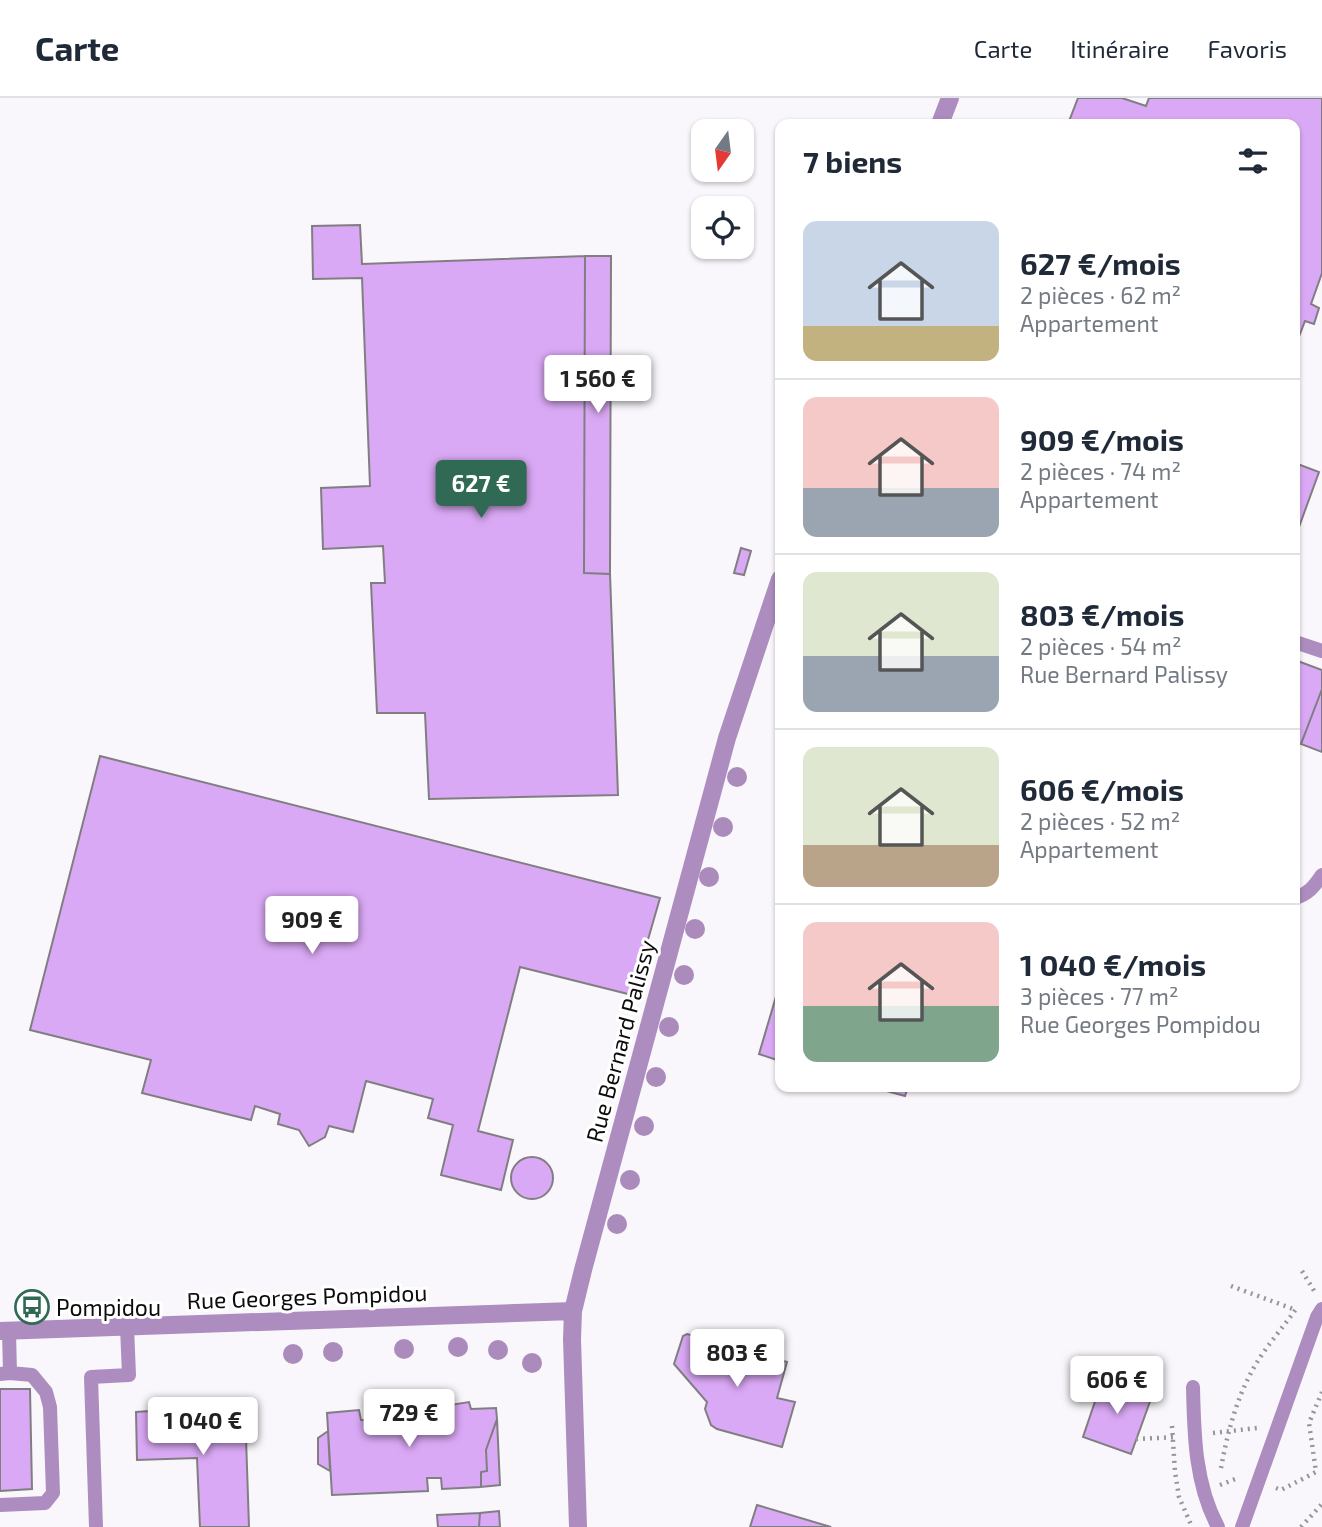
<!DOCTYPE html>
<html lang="fr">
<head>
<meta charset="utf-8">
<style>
  :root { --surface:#fff; --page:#f6f6f7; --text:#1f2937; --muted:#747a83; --line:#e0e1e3; --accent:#306a54 }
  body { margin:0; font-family:"Exo 2",sans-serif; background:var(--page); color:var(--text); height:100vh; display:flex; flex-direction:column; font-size:26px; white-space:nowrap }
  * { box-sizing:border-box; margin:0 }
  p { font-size:23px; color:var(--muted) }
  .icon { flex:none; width:38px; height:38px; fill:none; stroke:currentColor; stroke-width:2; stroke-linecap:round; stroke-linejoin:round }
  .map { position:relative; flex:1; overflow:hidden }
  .sheet { position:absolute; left:775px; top:21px; width:525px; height:973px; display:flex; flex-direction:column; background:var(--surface); border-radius:14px; box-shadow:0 2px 5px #0004 }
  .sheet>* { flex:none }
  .needle { width:46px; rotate:194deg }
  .controls { position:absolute; left:691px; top:21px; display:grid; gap:14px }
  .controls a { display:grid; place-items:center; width:63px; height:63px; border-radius:14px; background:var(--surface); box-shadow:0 2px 5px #0004; font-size:35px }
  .price { position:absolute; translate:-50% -60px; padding:0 16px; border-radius:7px; background:#fff; color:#222; font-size:23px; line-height:46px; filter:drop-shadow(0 2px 4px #0008) }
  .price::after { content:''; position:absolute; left:50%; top:42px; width:21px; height:16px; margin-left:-10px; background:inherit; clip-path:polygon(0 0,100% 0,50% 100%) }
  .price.on { background:var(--accent); color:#fff }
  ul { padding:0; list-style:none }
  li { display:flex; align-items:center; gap:21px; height:175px; padding:0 28px }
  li+li { border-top:2px solid var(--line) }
  li span { display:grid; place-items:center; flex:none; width:196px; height:140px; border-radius:14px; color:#555 }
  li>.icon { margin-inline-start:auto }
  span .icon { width:84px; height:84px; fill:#fffc; stroke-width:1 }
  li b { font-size:30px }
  h2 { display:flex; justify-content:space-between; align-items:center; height:84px; padding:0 28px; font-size:30px }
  header { display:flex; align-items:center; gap:42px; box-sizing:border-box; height:98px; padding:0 35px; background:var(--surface); border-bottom:2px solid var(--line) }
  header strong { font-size:33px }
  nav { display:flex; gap:38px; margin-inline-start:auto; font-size:24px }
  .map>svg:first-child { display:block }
</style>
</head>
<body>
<header>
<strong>Carte</strong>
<nav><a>Carte</a><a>Itinéraire</a><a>Favoris</a></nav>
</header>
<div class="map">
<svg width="1322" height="1429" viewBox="0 0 1322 1429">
  <rect width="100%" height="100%" fill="#f9f7fb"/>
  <path fill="#daa9f5" stroke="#807e81" stroke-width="2" d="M1078,0H1122L1146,8L1149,0H1322V175L1311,206L1319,210L1314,226L1305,223L1295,249V26H1068Z
    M360,127L362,166L585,158L584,475L610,476L618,697L429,701L425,615H377L371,485H385L383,448L323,451L321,390L370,388L362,180L313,181L312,128Z
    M585,158H611L610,476L584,475Z
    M1295,365L1319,374L1295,440Z
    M741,450L751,453L744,477L734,475Z
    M1295,562L1322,572V591L1301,646L1295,644Z
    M1322,591V654L1301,646Z
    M100,658L660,800L632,897L520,869L478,1033L513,1042L501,1092L441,1077L453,1027L428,1020L433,1001L366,983L353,1034L329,1028L325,1039L309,1048L299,1032L278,1026L280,1016L255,1008L251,1022L142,995L151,962L30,932Z
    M780,885V963L759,956Z
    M872,989H908L905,998Z
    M511 1080a21 21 0 1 1 42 0a21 21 0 1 1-42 0Z
    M687,1236L787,1264L777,1300L795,1304L782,1349L717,1331L711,1327L705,1311L707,1304L674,1266L683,1238Z
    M1103,1280L1152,1298L1131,1356L1083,1339Z
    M0,1291H30L32,1391L0,1393Z
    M469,1304L471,1311L496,1310L497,1321L486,1352L487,1373L481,1374V1389L442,1391L441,1380H427L428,1393L332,1397L327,1315L359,1312L361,1322H373L374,1310L425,1309V1320L437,1319V1309Z
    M150,1307H163L164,1313L245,1310L249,1429H200L197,1360L137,1362L136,1314L150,1313Z
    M497,1321L500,1387L481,1389V1374L487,1373L486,1352Z
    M328,1333L330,1373L318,1366V1340Z
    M757,1407L831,1429H750Z
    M499,1413L500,1429H479L480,1415Z
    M480,1415L479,1429H438L437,1417Z"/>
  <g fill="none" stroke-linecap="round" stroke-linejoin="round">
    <path stroke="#969598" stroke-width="4.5" stroke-dasharray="2 5" stroke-linecap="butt" d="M1302,1173L1316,1196
      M1231,1188L1296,1212
      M1172,1328L1175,1374L1179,1399L1192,1429
      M1213,1335L1257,1330
      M1136,1341L1177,1339
      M1221,1370C1228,1332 1238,1294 1259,1261C1270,1244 1284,1228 1296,1211
      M1220,1387L1238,1380
      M1276,1390L1281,1392L1316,1374L1309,1325L1322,1294
      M1301,1429L1322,1406"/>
    <path stroke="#ad8dbf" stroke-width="14" d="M1295,544L1322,553
      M1295,800C1308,796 1314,789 1322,777
      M9,1233L10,1275
      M0,1276L10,1275L32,1277L46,1294L50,1309L53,1395L45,1405L0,1407
      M1193,1289C1194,1337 1195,1386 1218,1429
      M96,1429L91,1279L129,1277L127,1229
      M1242,1429L1317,1219L1322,1211"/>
    <path stroke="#ad8dbf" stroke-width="18" d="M940,26L950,0
      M0,1233L573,1213
      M578,1429L572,1241L573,1213L583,1172L727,640L780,481"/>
  </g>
  <g fill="#ab8abc">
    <circle cx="737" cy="679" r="10"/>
    <circle cx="723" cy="729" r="10"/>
    <circle cx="709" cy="779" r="10"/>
    <circle cx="695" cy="831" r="10"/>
    <circle cx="684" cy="877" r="10"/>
    <circle cx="669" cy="929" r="10"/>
    <circle cx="656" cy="979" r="10"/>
    <circle cx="644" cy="1028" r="10"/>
    <circle cx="630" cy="1082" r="10"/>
    <circle cx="617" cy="1126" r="10"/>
    <circle cx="458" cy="1249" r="10"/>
    <circle cx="404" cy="1251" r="10"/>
    <circle cx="498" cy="1252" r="10"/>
    <circle cx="333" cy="1254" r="10"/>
    <circle cx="293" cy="1256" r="10"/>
    <circle cx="532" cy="1265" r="10"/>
  </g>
  <defs>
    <g id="bus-ring" transform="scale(1.75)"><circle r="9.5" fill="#fff" stroke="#306a54" stroke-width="1.5"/><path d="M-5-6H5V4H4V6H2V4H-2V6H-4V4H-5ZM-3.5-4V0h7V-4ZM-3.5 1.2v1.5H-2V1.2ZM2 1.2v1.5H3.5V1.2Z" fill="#306a54"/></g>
  </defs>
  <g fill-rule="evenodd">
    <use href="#bus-ring" x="32" y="1209"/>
  </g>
  <g text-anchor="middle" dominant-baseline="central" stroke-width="6" stroke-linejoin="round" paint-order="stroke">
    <g font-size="23" fill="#0c0c0d" stroke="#fff">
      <text transform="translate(620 943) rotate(-75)">Rue Bernard Palissy</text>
      <text transform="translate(307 1198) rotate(-2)">Rue Georges Pompidou</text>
    </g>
    <g font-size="23" fill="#0c0c0d" stroke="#fff" text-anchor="start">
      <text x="56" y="1209">Pompidou</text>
    </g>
  </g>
</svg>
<div class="controls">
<a><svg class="needle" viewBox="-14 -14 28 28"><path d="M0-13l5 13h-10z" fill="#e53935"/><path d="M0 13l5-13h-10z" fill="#747a83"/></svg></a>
<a><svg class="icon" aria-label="locate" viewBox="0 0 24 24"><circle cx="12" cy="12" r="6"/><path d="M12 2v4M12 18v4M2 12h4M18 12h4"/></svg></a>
</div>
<b class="price" style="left:598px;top:317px">1 560 €</b>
<b class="price on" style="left:481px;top:422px">627 €</b>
<b class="price" style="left:312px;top:858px">909 €</b>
<b class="price" style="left:737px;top:1291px">803 €</b>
<b class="price" style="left:1117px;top:1318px">606 €</b>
<b class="price" style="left:409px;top:1351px">729 €</b>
<b class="price" style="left:203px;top:1359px">1 040 €</b>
<section class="sheet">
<h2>7 biens<svg class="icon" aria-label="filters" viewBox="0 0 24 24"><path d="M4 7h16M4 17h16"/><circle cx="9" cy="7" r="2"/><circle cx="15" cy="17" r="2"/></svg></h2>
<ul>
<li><span style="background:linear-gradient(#c9d6e8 75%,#c2b280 0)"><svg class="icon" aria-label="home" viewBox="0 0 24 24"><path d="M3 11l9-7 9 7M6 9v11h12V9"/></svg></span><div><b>627 €/mois</b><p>2 pièces · 62 m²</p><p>Appartement</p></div></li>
<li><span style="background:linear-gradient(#f6c9c9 65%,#9aa5b1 0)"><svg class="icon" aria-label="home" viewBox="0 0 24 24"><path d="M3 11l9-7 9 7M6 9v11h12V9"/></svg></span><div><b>909 €/mois</b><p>2 pièces · 74 m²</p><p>Appartement</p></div></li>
<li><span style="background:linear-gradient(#dfe7d0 60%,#9aa5b1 0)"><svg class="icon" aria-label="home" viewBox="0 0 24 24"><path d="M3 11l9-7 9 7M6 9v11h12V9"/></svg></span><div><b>803 €/mois</b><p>2 pièces · 54 m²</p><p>Rue Bernard Palissy</p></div></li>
<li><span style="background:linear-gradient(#dfe7d0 70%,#b9a48a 0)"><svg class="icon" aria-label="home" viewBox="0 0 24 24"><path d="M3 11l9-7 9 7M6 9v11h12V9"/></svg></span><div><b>606 €/mois</b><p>2 pièces · 52 m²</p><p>Appartement</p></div></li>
<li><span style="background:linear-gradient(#f6c9c9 60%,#7fa58c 0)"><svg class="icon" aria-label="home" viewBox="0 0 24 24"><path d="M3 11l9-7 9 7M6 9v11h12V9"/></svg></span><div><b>1 040 €/mois</b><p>3 pièces · 77 m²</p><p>Rue Georges Pompidou</p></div></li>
</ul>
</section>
</div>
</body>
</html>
